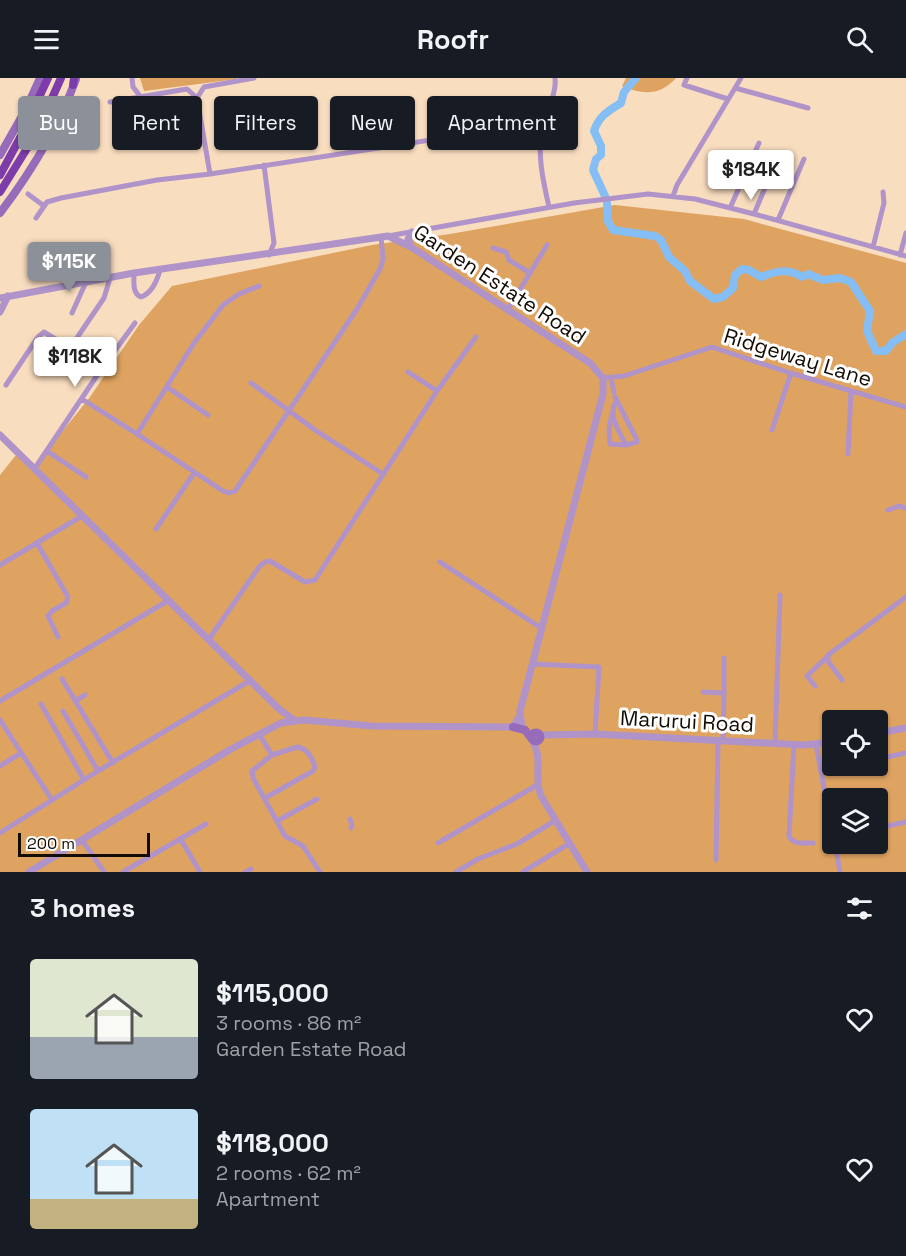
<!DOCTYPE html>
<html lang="en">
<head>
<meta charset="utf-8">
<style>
  :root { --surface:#171b24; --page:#242831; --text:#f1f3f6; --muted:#9ea1a6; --accent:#8c9099 }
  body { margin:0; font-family:"Space Grotesk",sans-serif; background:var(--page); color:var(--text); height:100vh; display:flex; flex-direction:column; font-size:22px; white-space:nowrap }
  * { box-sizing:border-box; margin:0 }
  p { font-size:20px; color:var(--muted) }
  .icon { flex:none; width:33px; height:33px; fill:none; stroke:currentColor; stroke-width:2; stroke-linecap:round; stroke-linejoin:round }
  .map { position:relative; height:794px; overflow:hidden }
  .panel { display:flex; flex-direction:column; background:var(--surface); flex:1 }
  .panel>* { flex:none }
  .top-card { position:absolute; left:18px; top:18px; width:600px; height:54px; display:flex; gap:12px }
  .buttons { position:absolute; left:822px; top:632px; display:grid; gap:12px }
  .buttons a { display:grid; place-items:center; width:66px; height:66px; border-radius:6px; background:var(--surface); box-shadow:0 2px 4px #0004; font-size:30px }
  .scale { position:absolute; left:18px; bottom:15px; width:132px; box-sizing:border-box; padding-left:6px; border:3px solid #140b03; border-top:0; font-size:16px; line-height:21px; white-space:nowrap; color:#140b03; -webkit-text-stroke:4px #fff; paint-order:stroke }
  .price { position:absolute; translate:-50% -51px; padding:0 14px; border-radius:6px; background:#fff; color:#222; font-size:20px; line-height:39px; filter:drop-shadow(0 2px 3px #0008) }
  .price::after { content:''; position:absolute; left:50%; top:36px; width:18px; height:14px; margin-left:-9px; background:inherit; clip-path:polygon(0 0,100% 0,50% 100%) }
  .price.on { background:var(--accent); color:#fff }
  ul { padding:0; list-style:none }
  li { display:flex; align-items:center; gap:18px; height:150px; padding:0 30px }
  li span { display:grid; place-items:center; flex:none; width:168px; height:120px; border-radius:6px; color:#555 }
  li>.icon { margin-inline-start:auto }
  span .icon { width:72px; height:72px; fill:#fffc; stroke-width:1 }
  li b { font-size:26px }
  h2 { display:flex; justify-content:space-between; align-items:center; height:72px; padding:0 30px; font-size:26px }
  .pill { padding:0 21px; border-radius:6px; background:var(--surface); box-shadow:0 2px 4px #0004; font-size:21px; line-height:54px }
  .pill.on { background:var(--accent); color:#fff }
  header { display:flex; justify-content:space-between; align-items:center; height:78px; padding:0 30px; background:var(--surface); font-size:27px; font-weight:600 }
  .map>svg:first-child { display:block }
</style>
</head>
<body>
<header><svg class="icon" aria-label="menu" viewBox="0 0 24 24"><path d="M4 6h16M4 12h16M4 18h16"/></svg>Roofr<svg class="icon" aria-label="search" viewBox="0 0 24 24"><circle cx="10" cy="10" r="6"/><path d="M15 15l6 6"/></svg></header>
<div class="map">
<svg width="906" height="794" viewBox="0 0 906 794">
  <rect width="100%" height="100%" fill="#f9ddbf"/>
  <path fill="#dea361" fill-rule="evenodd" d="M140,0H237V1L144,13Z
    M626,0H676C660,18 642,17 622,8Z
    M615,127L744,141L906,185V794H0V397L16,377L32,391L90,319L139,247L172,208L372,167L450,156ZM832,642H878V687H832ZM832,720H878V765H832Z"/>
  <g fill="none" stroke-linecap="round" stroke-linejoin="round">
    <path stroke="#85bef5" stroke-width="8" d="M605,118L593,92L596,81L601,77V68L594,53C599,38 608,33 621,25L624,14L636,0
      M607,125L608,143L613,152L655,158L661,162L669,179L685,193L690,203L714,221L723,219L733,210L735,197L742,191L749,192L761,199C776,193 788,190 802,199L808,196L823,202L840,200L851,204L870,233L867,253L876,273H886L892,265L906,256"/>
    <path stroke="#af93c9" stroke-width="5" d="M132,0L133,9L140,18
      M687,0L684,7L728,21
      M735,10L808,30
      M197,20L204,9L254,0
      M110,24L187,11L197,20L210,96
      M752,82L765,85
      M264,87L274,165L269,177
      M28,116L44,128
      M673,118L677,107L741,0
      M549,129C543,103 537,76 542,49C545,32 557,18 555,0
      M730,130L759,65
      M754,136L770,98
      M36,140L47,124L61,120L157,102L210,96L515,49L541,50
      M778,142L804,81
      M388,158L574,125L648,116L695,121L754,136L906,178
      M873,169L884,125L883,114
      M493,170L506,174L509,182L530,195
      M900,177L906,155
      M134,195C134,204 132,215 141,219C152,215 157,203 160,192
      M507,233L547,167
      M72,235L86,204
      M70,270L104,220L110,200
      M408,294L437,313
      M603,300L624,298L712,269L787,294L906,329
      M611,300L614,314
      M251,305L315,352L383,396
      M6,307L38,259L44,254L70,270L100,293
      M167,309L208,337
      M615,319L636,360L637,364L626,367C620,355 607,336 616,324
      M82,321L137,356L194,265L223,227L239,216L259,208
      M612,336L609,351L610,366L626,367
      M772,352L791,295
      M137,356L223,413L229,415L235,413L357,231L380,191L383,181L381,159
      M47,373L86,399
      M848,376L851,313
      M35,390L100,293L135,245
      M888,432L899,428L906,430
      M156,451L194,395
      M37,465L68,519L66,525L52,533L48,538L58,559
      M440,484L541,550
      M0,487L82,438
      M209,561L259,489L265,484L270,483L305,504L315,502L437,313L476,259
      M724,580V615
      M532,586L599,589L595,656
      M62,601L113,685
      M842,602L828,583V577L906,519
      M815,608L807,598L828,578
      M703,614L724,615L723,663
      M0,623L169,522
      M75,623L85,617
      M41,626L84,702
      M63,633L98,693
      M0,642L52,722
      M259,656L272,677L252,693L253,700L285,758L303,768L320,794
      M775,665L780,517
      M794,666L789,758C793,767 804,765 813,765
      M816,667L832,753
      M878,681L906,675
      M0,688L21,675
      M265,720L313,693L315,689C312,679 307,670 297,669L272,677
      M350,741L352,747L351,750
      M277,743L317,721
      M878,750L906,744
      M0,755L98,693L251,602
      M180,760L200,794
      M82,762L104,794
      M438,765L537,707
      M835,765L840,794
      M716,782L718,663
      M123,794L206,746
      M245,794L251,791
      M456,794L478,781L517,766L556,742
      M523,794L570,765"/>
    <path stroke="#af93c9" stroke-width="7" d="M411,169L408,161L412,154
      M0,220L134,195L388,158L411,169L590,285L603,300V316L520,633L522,650
      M0,234L8,218
      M0,357L279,631L294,642
      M878,655L906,650
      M540,657L595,656L804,667L832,664
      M532,662C544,682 533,698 541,718L587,794
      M29,794L231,671L281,645L304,642L372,648L513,649L520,637"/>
    <path stroke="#966bba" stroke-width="8" d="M0,77L26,31L40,0
      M0,135C31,94 58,50 76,1
      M513,649L525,652L531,660
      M531.5 659a4.5 4.5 0 1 1 9 0a4.5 4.5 0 1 1-9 0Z"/>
    <path stroke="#7c3caa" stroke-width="8" d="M73,7L74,0
      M0,97L21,58L48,0
      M0,114L36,56L61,0"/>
  </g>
  <g text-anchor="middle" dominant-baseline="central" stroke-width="6" stroke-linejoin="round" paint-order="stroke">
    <g font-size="21" fill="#140b03" stroke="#fff">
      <text transform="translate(500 206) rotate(33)">Garden Estate Road</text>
      <text transform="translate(798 279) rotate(17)">Ridgeway Lane</text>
      <text transform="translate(687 643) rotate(3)">Marurui Road</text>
    </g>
  </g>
</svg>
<div class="buttons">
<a><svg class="icon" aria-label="locate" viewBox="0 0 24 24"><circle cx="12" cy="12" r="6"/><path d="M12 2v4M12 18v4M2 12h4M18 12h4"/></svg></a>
<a><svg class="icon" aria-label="layers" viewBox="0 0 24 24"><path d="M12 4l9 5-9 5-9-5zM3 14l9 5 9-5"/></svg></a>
</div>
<div class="scale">200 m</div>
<b class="price" style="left:751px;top:123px">$184K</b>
<b class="price on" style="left:69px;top:215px">$115K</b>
<b class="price" style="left:75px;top:310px">$118K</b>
<div class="top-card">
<a class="pill on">Buy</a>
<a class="pill">Rent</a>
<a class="pill">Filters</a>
<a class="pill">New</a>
<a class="pill">Apartment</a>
</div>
</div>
<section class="panel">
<h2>3 homes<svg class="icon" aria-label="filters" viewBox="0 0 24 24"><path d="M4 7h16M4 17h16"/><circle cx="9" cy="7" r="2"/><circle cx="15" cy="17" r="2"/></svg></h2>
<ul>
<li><span style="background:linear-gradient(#dfe7d0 65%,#9aa5b1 0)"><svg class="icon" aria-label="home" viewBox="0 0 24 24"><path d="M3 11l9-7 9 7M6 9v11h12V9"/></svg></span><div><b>$115,000</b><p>3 rooms · 86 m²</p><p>Garden Estate Road</p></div><svg class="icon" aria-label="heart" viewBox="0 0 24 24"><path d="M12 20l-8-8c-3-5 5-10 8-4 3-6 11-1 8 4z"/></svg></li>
<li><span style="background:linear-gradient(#bfe0f5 75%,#c2b280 0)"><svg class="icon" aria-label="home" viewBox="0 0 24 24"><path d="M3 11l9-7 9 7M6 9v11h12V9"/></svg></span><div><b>$118,000</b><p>2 rooms · 62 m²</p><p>Apartment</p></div><svg class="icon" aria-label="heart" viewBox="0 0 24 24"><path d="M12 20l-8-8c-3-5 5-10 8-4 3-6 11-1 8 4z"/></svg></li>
</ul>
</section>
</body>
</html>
